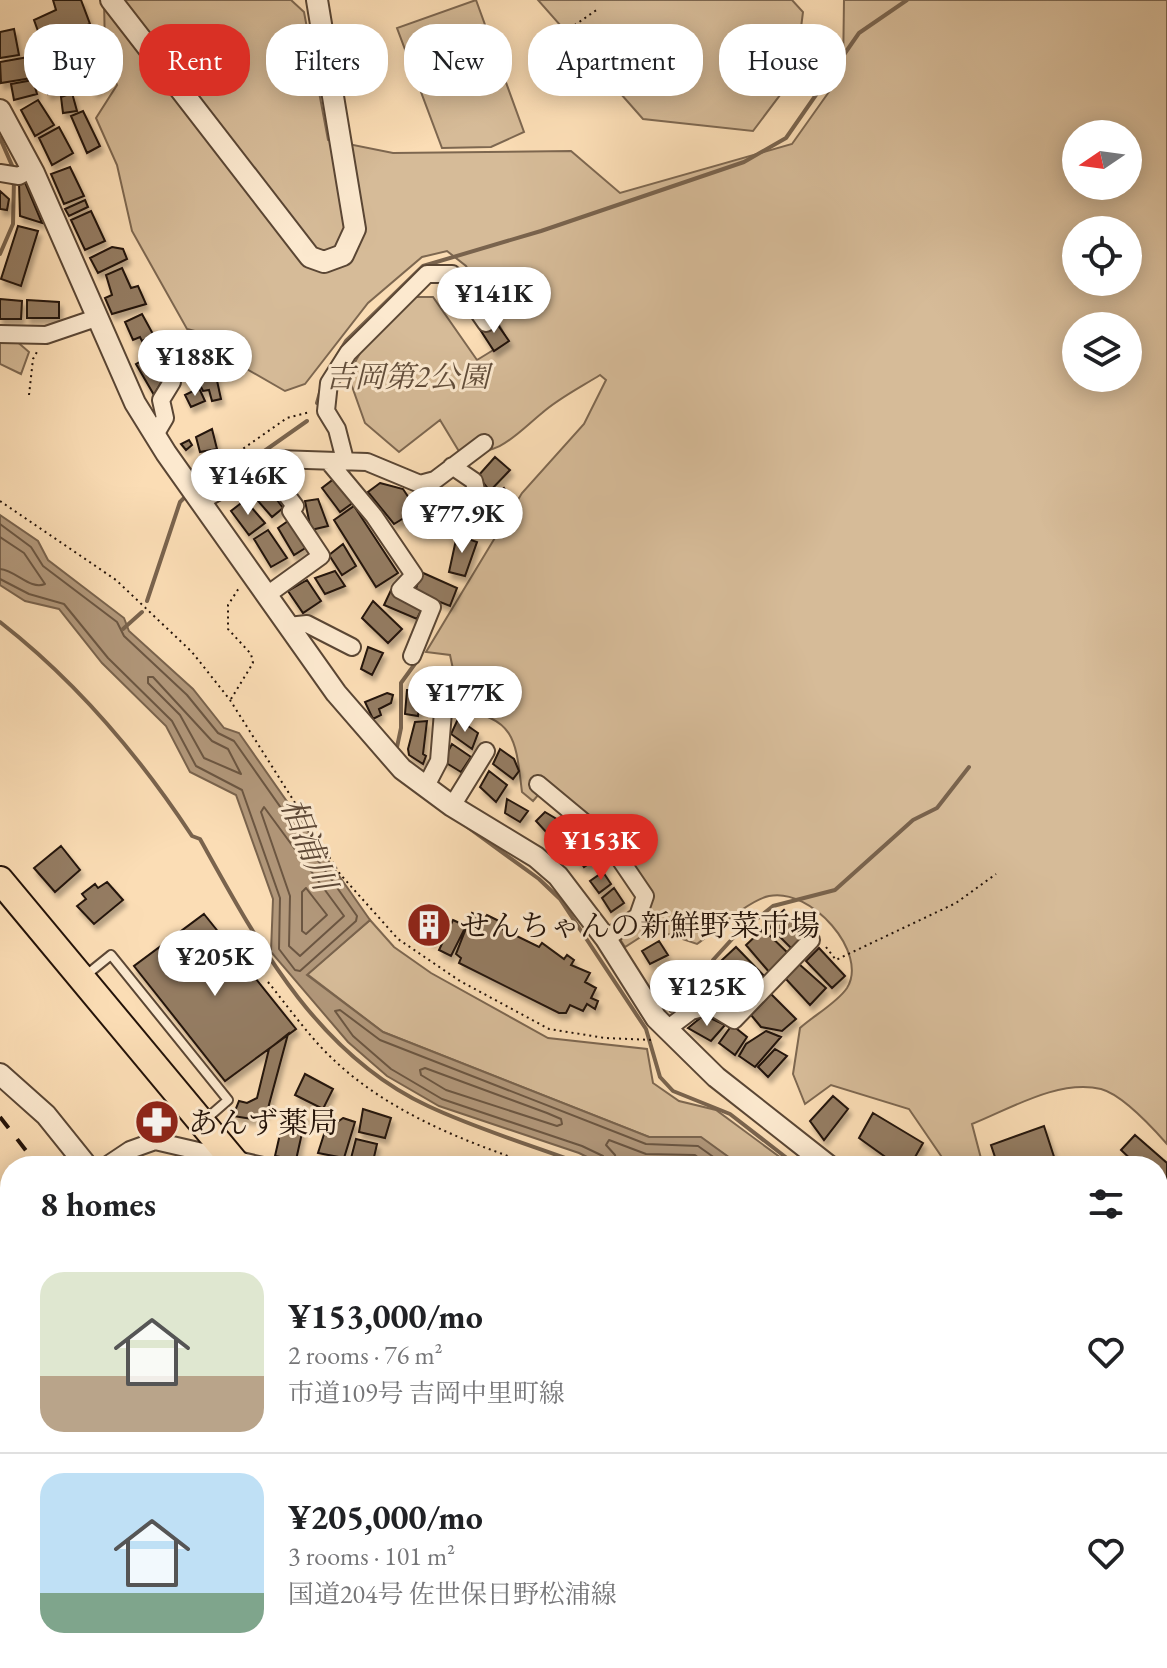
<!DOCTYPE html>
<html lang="en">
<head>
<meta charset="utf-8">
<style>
  :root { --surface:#fff; --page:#f6f6f6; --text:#202124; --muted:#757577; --line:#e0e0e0; --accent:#d93025 }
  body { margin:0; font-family:"EB Garamond","Noto Serif JP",serif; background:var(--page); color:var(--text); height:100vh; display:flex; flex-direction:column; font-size:30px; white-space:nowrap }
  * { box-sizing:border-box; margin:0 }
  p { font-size:26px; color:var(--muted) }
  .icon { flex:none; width:44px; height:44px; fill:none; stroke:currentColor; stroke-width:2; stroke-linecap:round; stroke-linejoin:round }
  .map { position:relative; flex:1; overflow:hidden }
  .panel { position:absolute; left:0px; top:1156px; width:1168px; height:512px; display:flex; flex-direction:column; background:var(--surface); border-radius:32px 32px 0 0; box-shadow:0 4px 20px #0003 }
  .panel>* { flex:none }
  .guide { position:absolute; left:24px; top:24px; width:1120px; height:72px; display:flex; gap:16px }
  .needle { width:52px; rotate:257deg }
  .tools { position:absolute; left:1062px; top:120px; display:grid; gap:16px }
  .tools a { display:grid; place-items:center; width:80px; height:80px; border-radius:50%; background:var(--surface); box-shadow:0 4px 20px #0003; font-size:40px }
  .price { position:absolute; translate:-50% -68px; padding:0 18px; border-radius:28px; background:#fff; color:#222; font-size:26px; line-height:52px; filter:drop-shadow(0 2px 4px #0008) }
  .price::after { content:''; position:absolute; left:50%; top:48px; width:24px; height:18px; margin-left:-12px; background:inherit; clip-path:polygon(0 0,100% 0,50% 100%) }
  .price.on { background:var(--accent); color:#fff }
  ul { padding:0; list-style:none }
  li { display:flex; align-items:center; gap:24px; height:200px; padding:0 40px }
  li+li { border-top:2px solid var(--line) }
  li span { display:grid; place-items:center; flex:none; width:224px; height:160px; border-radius:24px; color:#555 }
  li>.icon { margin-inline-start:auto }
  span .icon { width:96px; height:96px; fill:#fffc; stroke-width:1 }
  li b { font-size:34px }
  h2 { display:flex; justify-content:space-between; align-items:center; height:96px; padding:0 40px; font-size:34px }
  .chip { padding:0 28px; border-radius:32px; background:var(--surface); box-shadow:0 4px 20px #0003; font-size:28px; line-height:72px }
  .chip.on { background:var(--accent); color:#fff }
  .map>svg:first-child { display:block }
</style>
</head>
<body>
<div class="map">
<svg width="1167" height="1668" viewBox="0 0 1167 1668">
  <defs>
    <filter id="shadow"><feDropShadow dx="3" dy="5.5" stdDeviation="2" flood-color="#0004"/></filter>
  </defs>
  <rect width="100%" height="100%" fill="#fbddb5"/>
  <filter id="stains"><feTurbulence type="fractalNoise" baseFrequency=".0025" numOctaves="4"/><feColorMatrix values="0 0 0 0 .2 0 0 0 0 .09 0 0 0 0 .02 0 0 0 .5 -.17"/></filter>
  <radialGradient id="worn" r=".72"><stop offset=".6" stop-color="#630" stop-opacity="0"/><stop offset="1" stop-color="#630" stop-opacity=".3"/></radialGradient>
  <path fill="#d6bb98" stroke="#7d6750" stroke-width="2" fill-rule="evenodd" d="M104,0H291L304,12L328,140L393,153L571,151L620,193L792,144L843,72L844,0H1167V1144C1152,1127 1123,1095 1101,1089C1058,1079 1010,1109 972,1124L983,1166H948L909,1109L831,1085L805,1104L793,1074L800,1028C813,1016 837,1003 847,988C869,953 811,887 769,896C749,900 715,931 697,944L653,929L625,947L618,936L646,918L651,894L614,841L539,794L533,801L522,792C516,745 517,717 462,711L450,655L426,652L522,493L584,424L606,380L600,375C581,387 559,398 542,413C513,437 501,455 460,453L440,420L399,452L365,423L348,375L365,344L414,297H433L477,360L508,341L466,266L447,251L422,257L368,303L305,384L285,391L238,364L214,336L187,329L132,231L117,165L96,118L117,85L105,50ZM1076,134H1128V186H1076ZM1076,230H1128V282H1076ZM1076,326H1128V378H1076Z
    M476,0L524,132L491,147L442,148L397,28Z
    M538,0H792L803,12L795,75L753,131L643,119Z
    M0,339H14L29,352L21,374L0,364Z
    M370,920L394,947L431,973L548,1038L647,1049L653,1083L679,1101L716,1110L792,1166H741L701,1138L649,1137L507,1081L383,1032L307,974Z
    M1167,1355V1435L1158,1416V1362Z
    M1167,1549V1665L1158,1656V1553Z"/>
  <path fill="#b2987b" stroke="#79634d" stroke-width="2" d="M0,515L38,541L48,560L124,618L129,631L193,689L224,728L239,733L370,920L307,975L383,1032L649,1137H701L741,1166H605L579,1153L439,1106L387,1076L348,1042L271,952L273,899L236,795L190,772L166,726L102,663L59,609L25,601L0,585Z
    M1158,1656L1167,1668H1143L1134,1658Z"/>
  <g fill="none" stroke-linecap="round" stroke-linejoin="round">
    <path stroke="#6b5642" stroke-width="2" d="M0,524L31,547L43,566L117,622L124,636L187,695L218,733L234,741L357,916L356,921L300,971L295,970L279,949L280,898L242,790L196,766L172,721L108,658L64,604L29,594L0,579
      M0,537L24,553L45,584C30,590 17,571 0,569
      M148,677H153L212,741L228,749L241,774L204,758L180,715L148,683Z
      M264,807L344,916L300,956L289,946L290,896L261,812Z
      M306,888L327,915L306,934L302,931V892Z
      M425,1068L547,1113L561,1119L562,1124L557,1126L446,1090L421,1075L420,1070Z
      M606,1166L603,1156L582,1146L442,1099L391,1069L353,1036L335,1011L340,1010L380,1040L646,1144L698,1146L726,1166
      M617,1166L615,1155L606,1145L609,1140L646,1154L695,1155L709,1166"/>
    <path stroke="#79634d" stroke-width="4" d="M0,138L14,170
      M0,254L13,224L14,180
      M327,373L346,341L423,266L541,231L744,162L786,138L859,33L907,0
      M317,403L321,389
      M243,466L307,421
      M147,601L180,502L186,496
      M0,622C77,682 138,754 192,836L200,839C257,941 316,1054 428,1106C479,1130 534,1146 587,1166
      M123,629L142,612
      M397,747L401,728V683L417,661
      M462,823L539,879L560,899L646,1029L660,1077L673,1091L730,1114L797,1166
      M671,1011L704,994L713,960L733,938L773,906L835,890L913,820L937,808L969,767
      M673,1658L680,1668
      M820,1658L826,1668
      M983,1658L989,1668"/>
  </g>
  <path fill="#947c62" stroke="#241309" stroke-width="2" filter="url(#shadow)" d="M53,0H81L90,24L42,42L34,20L56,10Z
    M14,29L19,55L0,58V32Z
    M34,56L38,77L1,83L0,62Z
    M98,60L110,85L94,92L85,65Z
    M63,72L67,88L48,94L45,78Z
    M33,80L37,94L14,100L11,84Z
    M72,93L77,111L63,113L61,97Z
    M38,100L54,125L35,136L21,110Z
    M83,111L100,146L87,153L71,116Z
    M59,127L73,153L52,165L39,138Z
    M70,167L84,196L64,204L51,174Z
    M24,180L42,223L20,216L19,182Z
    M0,191L9,199L7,210L0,209Z
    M85,200L88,207L69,216L65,209Z
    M91,211L105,241L85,250L71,220Z
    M18,226L38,231L21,286L1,279Z
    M112,247L123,249L127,259L98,273L90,258Z
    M122,268L131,288L138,286L146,304L112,314L105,298L112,295L106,275Z
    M0,299L22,301L21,319H0Z
    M27,300L59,302V318H27Z
    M142,314L154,336L142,341L140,337L133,340L125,322Z
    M493,318L509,341L494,351L479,328Z
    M210,340L217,357L209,359L203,344Z
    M180,343L187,347L194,343L210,372L203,376L199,365L197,370L188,374L186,370L170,378L162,358Z
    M150,356L162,366L165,376L154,395L136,364Z
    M216,376L221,399L212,401L209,390L203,391L199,383Z
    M199,388L205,401L191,407L185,395Z
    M212,429L217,449L200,452L196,437Z
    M189,440L192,445L186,450L181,444Z
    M495,457L510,470L490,491L478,476Z
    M259,476L283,508L272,517L245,486Z
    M335,478L354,502L340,512L322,488Z
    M380,483L403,489L417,510L394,524L368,492Z
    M504,488L514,501L501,516L488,501Z
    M318,499L328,526L311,530L305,501Z
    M245,500L265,523L249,535L231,511Z
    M429,500L438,511L434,515L425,502Z
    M354,506L398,573L376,587L334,520Z
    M291,519L307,547L294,555L278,528Z
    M268,530L287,558L271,567L254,539Z
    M457,535L477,542L465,576L449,572Z
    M343,544L356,566L342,575L329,555Z
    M335,571L345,586L325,594L315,578Z
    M421,572L457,588L450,606L415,592Z
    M307,580L321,601L303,613L288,591Z
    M391,590L423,606L417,619L384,605Z
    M373,601L402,629L388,643L362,618Z
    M368,647L383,653L372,675L361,669Z
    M436,672L444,692L429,696L420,678Z
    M407,690L421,691L418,716L405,714Z
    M387,693L393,695L391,703L379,709L381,715L373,719L365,702Z
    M458,719L478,733L472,749L451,734Z
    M427,721L423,754L426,756L423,764L409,755L408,749L415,722Z
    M452,744L471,757L461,772L443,761Z
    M500,749L514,759L519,771L513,779L493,764Z
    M489,771L507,785L496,802L480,787Z
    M507,799L528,811L520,822L505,813Z
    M545,812L560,821L548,834L536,821Z
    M567,832L579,840L570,851L558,842Z
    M61,846L80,870L55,892L34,868Z
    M584,848L596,859L584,867L575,853Z
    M603,872L611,884L599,893L590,881Z
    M107,882L123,900L94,924L77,906L86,899L82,894L95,884L98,888Z
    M614,888L624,903L611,912L602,898Z
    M425,907L446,926L432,942L412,924Z
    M784,910L808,939L793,950L768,925Z
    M472,913L484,919L487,915L499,921L496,926L539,947L542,943L564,959L567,955L574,960L571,965L590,973L585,982L596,988L591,998L598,1001L595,1009L587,1004L583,1011L570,1005L566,1013H559L459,963L461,958L456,954Z
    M204,914L296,1029L225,1081L134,966Z
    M453,920L466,926L451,956L439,950Z
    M763,929L791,956L770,973L746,945Z
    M659,941L668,955L650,964L642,951Z
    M736,947L767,979L751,992L722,960Z
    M819,948L845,976L832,988L806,961Z
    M685,962L697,983L680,993L669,971Z
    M799,964L826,988L810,1005L785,978Z
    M771,994L796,1019L782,1031L761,1027L751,1015Z
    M704,1015L725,1025L711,1041L688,1028Z
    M732,1025L747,1037L735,1055L719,1043Z
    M766,1031L781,1037L755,1067L739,1056L746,1044Z
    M288,1034L267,1112L252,1119L233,1116L239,1101L247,1103L257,1098L269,1049Z
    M775,1049L787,1056L768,1077L758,1067Z
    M305,1074L333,1089L323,1109L295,1095Z
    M833,1096L848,1109L824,1140L810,1121Z
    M363,1109L391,1118L385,1138L359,1132Z
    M161,1111L168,1121L154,1132L147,1123Z
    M285,1112L306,1115L296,1160L275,1156Z
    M873,1113L923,1143L910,1166H898L859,1138Z
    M343,1118L355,1122L344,1158L318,1153L325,1131Z
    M1044,1126L1057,1166H998L991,1145Z
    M1135,1135L1167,1163V1193L1158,1184V1166H1138L1121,1150Z
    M356,1139L377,1144L372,1166H349Z
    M1167,1216V1290L1158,1293V1268L1164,1266L1158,1247V1219Z
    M1167,1392V1416L1158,1401Z
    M10,1481V1506L1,1485Z
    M931,1658H954L958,1668H937Z"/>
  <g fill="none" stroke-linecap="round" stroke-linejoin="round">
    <g stroke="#5a4634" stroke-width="12">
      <path id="service" d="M85,976L111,955L228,1100L205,1120
        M1158,1343L1167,1335
        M1158,1446L1167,1469"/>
    </g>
    <g stroke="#5a4634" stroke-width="20">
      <path id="minor" d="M0,173L19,176L32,169
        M0,334L46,335L96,318
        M155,435L165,418L161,400L172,382
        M345,460L337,429L326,411L329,383L348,353L427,274H452L486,323
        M329,462L374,516L414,575L400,590L432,607L412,656
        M263,464L295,506L291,511L321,556L267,595
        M452,466L474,481L478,500L472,524
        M201,501L277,459L367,462L420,484L435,480L484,443
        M288,626L307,624L352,647
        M538,784L609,843L645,896L638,916L606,939
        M426,786L439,761L443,712
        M452,806L486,751
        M667,1029L691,1011L711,1006L734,1020L811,940
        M106,1166L130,1150L155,1141L263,1166
        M0,1389L10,1392
        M914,1658L919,1668"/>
    </g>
    <g stroke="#5a4634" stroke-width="24">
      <path id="tertiary" d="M111,0L310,257L324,262L343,255L355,229L317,0
        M0,110L34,173L135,403L166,453L336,693L402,769L452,806L536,857L558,876L606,939L656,1018L716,1077L829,1166
        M0,1074L46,1115L87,1166
        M0,1505L10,1527
        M1158,1507L1167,1523
        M69,1658L73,1668
        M158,1658L162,1668
        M285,1658L290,1668"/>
    </g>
    <g stroke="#241309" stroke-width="30">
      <path id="trunk" d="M0,880L238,1166
        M643,1658L649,1668"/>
    </g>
    <path stroke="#241309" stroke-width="2" stroke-dasharray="2 4" stroke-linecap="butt" d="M540,49L598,9
      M29,395L33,359L38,350
      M204,476L287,418L310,412
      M0,501L116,580L192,652L230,700L340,874L398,939L460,981L549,1029L605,1038L652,1040
      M231,699L253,663L251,654L228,629V605L239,588
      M826,947L836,960L842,957L956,903L996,874
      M268,982C285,1003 301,1025 319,1045C377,1108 457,1139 537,1166
      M1158,1190L1167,1198
      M0,1648L10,1655
      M13,1658L25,1668
      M208,1658L211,1668
      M455,1658L460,1668
      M814,1658L820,1668
      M1110,1658L1115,1668"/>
    <use href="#service" stroke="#fce9cf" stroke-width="8"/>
    <use href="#minor" stroke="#fce9cf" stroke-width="16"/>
    <use href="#tertiary" stroke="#fce9cf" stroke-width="20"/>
    <use href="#trunk" stroke="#fbddb5" stroke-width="26"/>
    <path stroke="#241309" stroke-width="4" stroke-dasharray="14 14" stroke-linecap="butt" d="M0,1117L38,1166
      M223,1658L225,1668
      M235,1658L240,1668"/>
  </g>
  <defs>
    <g id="building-disc" transform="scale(2.3)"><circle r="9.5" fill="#8f2418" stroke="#fce9cf"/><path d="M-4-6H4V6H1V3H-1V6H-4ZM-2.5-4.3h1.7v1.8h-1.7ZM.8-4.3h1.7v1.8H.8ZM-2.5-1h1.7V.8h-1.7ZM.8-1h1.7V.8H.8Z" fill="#fff"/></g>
    <g id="pharmacy-disc" transform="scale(2.3)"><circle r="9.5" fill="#8f2418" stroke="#fce9cf"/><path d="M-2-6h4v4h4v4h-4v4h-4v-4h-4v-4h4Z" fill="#fff"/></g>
  </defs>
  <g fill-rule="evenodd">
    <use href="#building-disc" x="429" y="925"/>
    <use href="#pharmacy-disc" x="157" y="1122"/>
  </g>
  <g text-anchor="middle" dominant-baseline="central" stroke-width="6" stroke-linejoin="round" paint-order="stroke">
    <g font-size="30" font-style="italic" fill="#624e3b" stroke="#fce9cf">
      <text x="407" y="376">吉岡第2公園</text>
    </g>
    <g font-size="30" fill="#241309" stroke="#fce9cf" text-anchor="start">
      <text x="460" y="925">せんちゃんの新鮮野菜市場</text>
      <text x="188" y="1122">あんず薬局</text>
    </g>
    <g font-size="32" font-style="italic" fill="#5d4837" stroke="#fce9cf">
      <text transform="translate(309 844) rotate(68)">相浦川</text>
    </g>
  </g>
  <rect width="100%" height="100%" filter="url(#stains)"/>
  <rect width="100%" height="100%" fill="url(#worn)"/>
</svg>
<div class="tools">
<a><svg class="needle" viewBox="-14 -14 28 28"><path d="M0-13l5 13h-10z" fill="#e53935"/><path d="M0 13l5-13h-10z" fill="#757577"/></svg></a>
<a><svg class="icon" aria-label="locate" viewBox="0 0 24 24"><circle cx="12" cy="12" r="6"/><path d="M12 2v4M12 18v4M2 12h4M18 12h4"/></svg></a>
<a><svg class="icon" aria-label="layers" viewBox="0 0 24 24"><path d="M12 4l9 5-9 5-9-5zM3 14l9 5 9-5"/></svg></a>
</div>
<b class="price" style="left:494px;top:335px">¥141K</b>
<b class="price" style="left:195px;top:398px">¥188K</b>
<b class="price" style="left:248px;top:517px">¥146K</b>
<b class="price" style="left:462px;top:555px">¥77.9K</b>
<b class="price" style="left:465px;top:734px">¥177K</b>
<b class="price on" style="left:601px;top:882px">¥153K</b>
<b class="price" style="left:215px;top:998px">¥205K</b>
<b class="price" style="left:707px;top:1028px">¥125K</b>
<div class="guide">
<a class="chip">Buy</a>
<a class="chip on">Rent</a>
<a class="chip">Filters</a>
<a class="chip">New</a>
<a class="chip">Apartment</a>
<a class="chip">House</a>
</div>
<section class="panel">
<h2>8 homes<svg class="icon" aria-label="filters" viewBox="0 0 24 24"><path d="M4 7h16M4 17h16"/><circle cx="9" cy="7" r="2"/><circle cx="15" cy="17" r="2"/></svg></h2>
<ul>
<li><span style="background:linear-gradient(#dfe7d0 65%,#b9a48a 0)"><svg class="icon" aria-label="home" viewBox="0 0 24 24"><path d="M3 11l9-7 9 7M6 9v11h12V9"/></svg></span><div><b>¥153,000/mo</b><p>2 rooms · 76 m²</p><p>市道109号 吉岡中里町線</p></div><svg class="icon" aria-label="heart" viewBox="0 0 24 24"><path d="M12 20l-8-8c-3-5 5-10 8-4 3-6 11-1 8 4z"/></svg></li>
<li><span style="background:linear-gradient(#bfe0f5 75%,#7fa58c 0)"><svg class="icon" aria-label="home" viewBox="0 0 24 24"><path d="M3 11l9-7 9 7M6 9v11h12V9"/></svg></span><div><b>¥205,000/mo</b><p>3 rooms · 101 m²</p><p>国道204号 佐世保日野松浦線</p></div><svg class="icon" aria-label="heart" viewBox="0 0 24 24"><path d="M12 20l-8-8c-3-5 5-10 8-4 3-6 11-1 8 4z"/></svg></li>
</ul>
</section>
</div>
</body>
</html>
